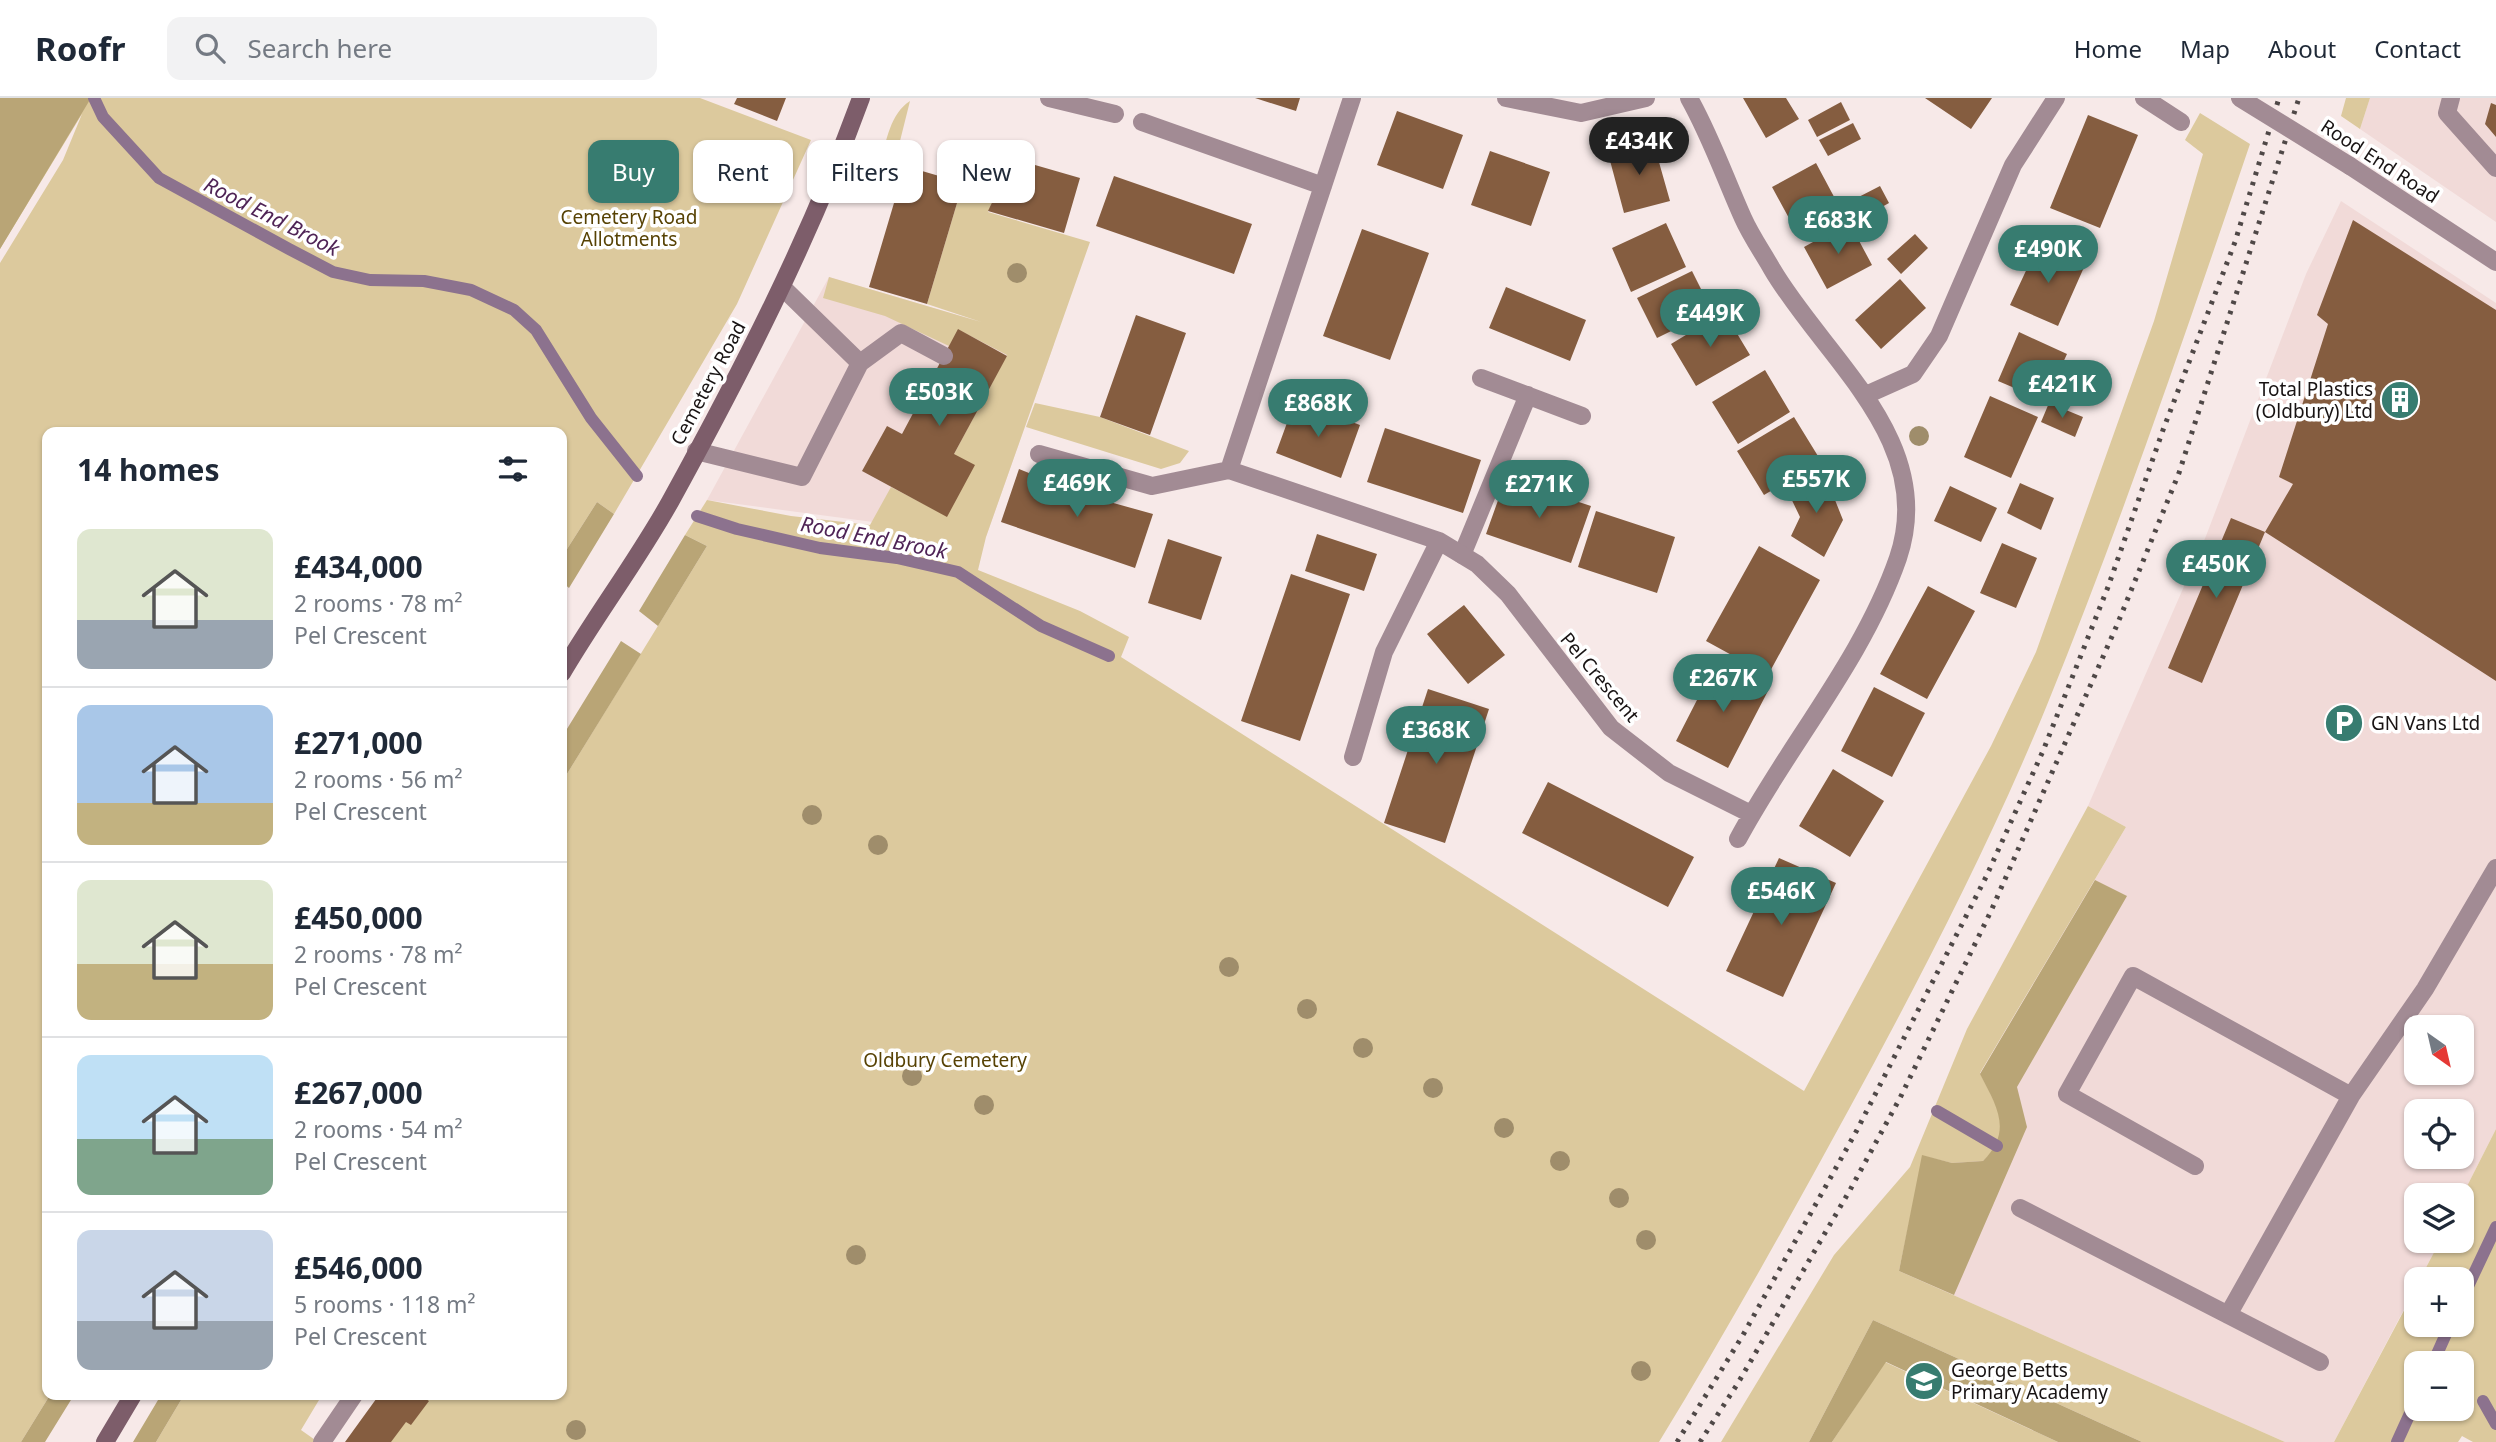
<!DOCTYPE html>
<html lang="en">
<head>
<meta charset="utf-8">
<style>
  :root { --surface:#fff; --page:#f2f2f3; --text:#1f2937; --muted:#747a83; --line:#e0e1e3; --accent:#377c70 }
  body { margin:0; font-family:"Noto Sans",sans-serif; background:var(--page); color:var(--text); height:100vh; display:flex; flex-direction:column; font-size:26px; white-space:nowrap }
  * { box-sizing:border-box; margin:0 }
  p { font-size:23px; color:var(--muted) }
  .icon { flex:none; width:38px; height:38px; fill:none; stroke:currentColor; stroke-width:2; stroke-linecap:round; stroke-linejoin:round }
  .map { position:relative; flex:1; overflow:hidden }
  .side { position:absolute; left:42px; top:329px; width:525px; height:973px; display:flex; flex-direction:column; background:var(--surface); border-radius:14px; box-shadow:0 2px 5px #0004 }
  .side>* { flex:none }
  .top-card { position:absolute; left:588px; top:42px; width:665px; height:63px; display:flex; gap:14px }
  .needle { width:46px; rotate:146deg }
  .tools { position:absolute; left:2404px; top:917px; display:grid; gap:14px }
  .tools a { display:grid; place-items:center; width:70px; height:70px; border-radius:14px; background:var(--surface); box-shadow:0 2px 5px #0004; font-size:35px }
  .price { position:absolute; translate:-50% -60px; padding:0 16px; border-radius:24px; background:var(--accent); color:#fff; font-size:23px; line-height:46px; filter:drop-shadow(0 2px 4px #0008) }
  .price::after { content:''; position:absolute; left:50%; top:42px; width:21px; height:16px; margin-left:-10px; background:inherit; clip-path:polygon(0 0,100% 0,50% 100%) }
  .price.selected { background:#222; color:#fff }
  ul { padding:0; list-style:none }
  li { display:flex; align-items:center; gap:21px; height:175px; padding:0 35px }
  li+li { border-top:2px solid var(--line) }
  li span { display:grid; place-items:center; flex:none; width:196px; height:140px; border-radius:14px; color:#555 }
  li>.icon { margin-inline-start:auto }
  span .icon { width:84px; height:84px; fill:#fffc; stroke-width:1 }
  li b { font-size:30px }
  h2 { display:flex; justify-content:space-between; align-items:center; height:84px; padding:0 35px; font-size:30px }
  .tag { padding:0 24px; border-radius:14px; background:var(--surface); box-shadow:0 2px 5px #0004; font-size:24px; line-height:63px }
  .tag.selected { background:var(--accent); color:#fff }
  header { display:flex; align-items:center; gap:42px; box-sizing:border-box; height:98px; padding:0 35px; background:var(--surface); border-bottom:2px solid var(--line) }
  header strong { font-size:33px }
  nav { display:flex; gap:38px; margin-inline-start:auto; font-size:24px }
  .search { width:490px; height:63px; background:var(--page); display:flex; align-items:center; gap:18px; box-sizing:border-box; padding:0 24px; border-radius:14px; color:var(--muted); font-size:26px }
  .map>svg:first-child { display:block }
</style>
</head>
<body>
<header>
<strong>Roofr</strong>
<div class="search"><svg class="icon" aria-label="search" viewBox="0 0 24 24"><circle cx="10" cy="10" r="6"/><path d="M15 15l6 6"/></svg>Search here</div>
<nav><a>Home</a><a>Map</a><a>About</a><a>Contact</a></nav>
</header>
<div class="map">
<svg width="2496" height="1344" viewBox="0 0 2496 1344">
  <rect width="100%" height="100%" fill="#f7e9e8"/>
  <path fill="#f1dad8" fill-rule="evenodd" d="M2370,0H2496V124L2360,31Z
    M2341,103L2496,205V1031L2462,1098L2417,1097V1143H2440L2334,1344H2285L1899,1173L1922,1057L1980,976L2126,729L2088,708L2206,438L2306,176ZM2417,929H2462V975H2417ZM2417,1013H2462V1059H2417Z
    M829,179L1054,246L986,439L707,402Z"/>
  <path fill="#dcc99d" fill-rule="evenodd" d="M0,0H700L811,42L737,206L614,416L597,404L562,459V334H47V1297H50L21,1344H0V165L63,62L82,16L0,151Z
    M2346,0H2370L2360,31L2341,18Z
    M910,3L894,67L880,64C887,42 890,16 910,3Z
    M2200,15L2250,46C2186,234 2122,423 2047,607C1990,746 1920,881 1848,1013C1787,1125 1725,1236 1659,1344H384L416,1297H562V684L707,448L685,437L707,402L791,418L870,427L891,389L947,418L954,356L1007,257L959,232L949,248L885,218L823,200L829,179L981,224L927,206L963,85L997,94L988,114L1090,144L986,439L978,472L1080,513L1129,539L1121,559L1804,993L1991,648L2036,554L2154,223L2203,56L2185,42Z
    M1035,305L1100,319L1189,353L1180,365L1161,371L1026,329Z
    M2088,708L2126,729L1980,975C1989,994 2010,1025 1999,1046C1996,1052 1988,1058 1983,1063L1952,1065L1923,1058L1899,1173L2285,1344H2142L1873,1222L1809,1344H1721L1834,1157L1910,1069L1967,931Z
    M2496,1031V1344H2473L2462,1338L2458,1344H2334L2417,1188V1227H2462V1181H2420L2440,1143H2462V1098ZM2417,1265H2462V1311H2417Z
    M1885,1264L2058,1344H1832Z
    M184,1297H322L301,1332L318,1344H156Z"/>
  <path fill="#b9a576" d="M0,0H91L0,151Z
    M597,404L614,416L569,490L562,484V459Z
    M685,437L707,448L658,528L639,513Z
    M621,543L641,556L562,684V639Z
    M2095,782L2127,798L2017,989L2027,1029L1954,1197L1899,1173L1922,1057L1952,1065L1983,1063C2013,1033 1997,1009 1980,976Z
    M1873,1222L2142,1344H2058L1886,1264L1832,1344H1809Z
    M50,1297H74L45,1344H21Z
    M161,1297H184L156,1344H133Z"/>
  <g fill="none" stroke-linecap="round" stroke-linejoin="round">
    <path stroke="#8c728e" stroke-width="12" d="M94,0L103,19L159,80L289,151L333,174L370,182L424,183L471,192L514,212L536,232L591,320L637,378
      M697,418L737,431L820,450L897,460L958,474L1041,528L1109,558
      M1937,1013L1997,1048
      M2462,1201L2496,1129
      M2433,1265L2450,1227
      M2483,1303L2496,1326
      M2397,1344L2417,1300"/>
  </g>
  <path fill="#855d40" d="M737,0H786L777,23L734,6Z
    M1255,0H1300L1296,13Z
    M1743,0H1786L1799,21L1766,40Z
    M1925,0H1992L1971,31Z
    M1841,4L1850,22L1817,39L1808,22Z
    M2491,5L2496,7V39L2485,26Z
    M1397,13L1463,37L1443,91L1377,67Z
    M2088,17L2138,37L2100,130L2050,110Z
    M1853,25L1861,41L1828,58L1819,42Z
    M1653,43L1670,103L1624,115L1608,55Z
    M1490,53L1550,74L1531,128L1471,107Z
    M1004,58L1080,80L1064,135L988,113L997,94Z
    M1816,65L1840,110L1796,133L1772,89Z
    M905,68L963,85L927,206L869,189Z
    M1114,78L1252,126L1234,176L1096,128Z
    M1880,88L1889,105L1857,123L1847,105Z
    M2353,122L2496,212V583L2265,434L2293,386L2279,379L2328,226L2317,217Z
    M1849,124L1872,167L1827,191L1804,149Z
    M1666,125L1686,169L1631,194L1612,150Z
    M1362,131L1429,155L1390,262L1323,238Z
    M1915,136L1928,150L1901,176L1887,161Z
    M2038,147L2085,167L2058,228L2010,207Z
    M1692,173L1712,213L1657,240L1637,200Z
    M1900,181L1926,210L1881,251L1855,222Z
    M1506,189L1586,222L1570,263L1489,230Z
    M1724,214L1750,257L1696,288L1671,246Z
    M1136,217L1186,235L1150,337L1100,319Z
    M958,231L1007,258L954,356L975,367L947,419L862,373L887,328L902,336Z
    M2019,234L2067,256L2045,303L1998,283Z
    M1765,272L1790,314L1738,346L1712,304Z
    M1990,298L2038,319L2011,380L1964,359Z
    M1295,303L1360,327L1341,380L1276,355Z
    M2049,305L2083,319L2075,339L2041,324Z
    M1794,319L1821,363L1764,397L1737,353Z
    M1385,330L1481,362L1463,415L1367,384Z
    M1019,371L1081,396L1153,416L1135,470L1001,424Z
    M1825,377L1843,422L1824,459L1791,438L1800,419L1788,394Z
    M1506,380L1591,408L1571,465L1486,436Z
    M2020,385L2054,400L2041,432L2007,415Z
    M1950,388L1997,410L1981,444L1934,423Z
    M1596,413L1675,439L1657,495L1578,469Z
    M2231,420L2265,434L2202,585L2168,570Z
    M1317,436L1377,456L1364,493L1305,473Z
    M1168,441L1222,459L1201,522L1148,505Z
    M2002,445L2037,460L2016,510L1980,495Z
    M1759,448L1820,482L1768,577L1706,543Z
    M1291,476L1350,496L1300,643L1241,623Z
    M1928,488L1975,513L1927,601L1880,576Z
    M1464,507L1505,557L1468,586L1427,536Z
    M1718,561L1770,589L1728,670L1676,643Z
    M1874,589L1925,615L1892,679L1841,653Z
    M1428,591L1489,611L1445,745L1384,725Z
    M1833,671L1884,703L1850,759L1799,728Z
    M1548,684L1694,759L1668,809L1522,735Z
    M1779,760L1836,785L1783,899L1726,873Z
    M379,1297H420L429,1303L411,1327L406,1324L391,1344H345Z"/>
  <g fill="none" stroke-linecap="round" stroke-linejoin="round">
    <path stroke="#a28b94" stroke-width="18" d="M782,189L860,265L901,235L944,258
      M1481,280L1582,318
      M696,353L802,379L860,265
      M1462,457L1528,297
      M2351,998L2425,891L2496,770
      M2195,1068L2067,996L2133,878L2351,998L2228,1217
      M2020,1110L2320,1264
      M322,1344L354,1297"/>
    <path stroke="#a28b94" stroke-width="18" d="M1049,0L1115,16
      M1352,0L1229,372L1439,443L1477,466L1508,496L1611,630L1669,675L1751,716
      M1506,0L1581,15L1646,0
      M1689,0C1711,39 1725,80 1743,120C1751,138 1763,155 1772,171C1824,260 1938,343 1898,460C1863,561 1789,646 1738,741
      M2144,0L2181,24
      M2451,0L2447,15L2496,70
      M1142,24L1323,88
      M1866,297L1913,276L1939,238L2013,67L2056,0
      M1039,356L1152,388L1229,372
      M1353,659L1384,554L1439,443"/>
    <path stroke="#a28b94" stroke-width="18" d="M2350,68L2496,164"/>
    <path stroke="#7d5d6a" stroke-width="18" d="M562,575C596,517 637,463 670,404C742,273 810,140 861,0
      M105,1344L133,1297"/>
    <path stroke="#4f4847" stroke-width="5" stroke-dasharray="3.5 7" stroke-linecap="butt" d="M1677,1344L1743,1237L1857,1032L1986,779L2043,653L2108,489L2163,332L2235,144L2279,0
      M1700,1344L1738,1285L1850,1092L1900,1000L1991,813L2117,527L2179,375L2299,0"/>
    <path stroke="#a28b94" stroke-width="18" d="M2240,0L2350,68"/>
  </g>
  <g fill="#9f8d6b">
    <circle cx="1017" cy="175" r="10"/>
    <circle cx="1919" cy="338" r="10"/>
    <circle cx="812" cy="717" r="10"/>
    <circle cx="878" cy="747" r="10"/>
    <circle cx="1229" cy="869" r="10"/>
    <circle cx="1307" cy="911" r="10"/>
    <circle cx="1363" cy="950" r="10"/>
    <circle cx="912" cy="978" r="10"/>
    <circle cx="1433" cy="990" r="10"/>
    <circle cx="984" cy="1007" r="10"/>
    <circle cx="1504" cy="1030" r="10"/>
    <circle cx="1560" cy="1063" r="10"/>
    <circle cx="1619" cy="1100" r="10"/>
    <circle cx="1646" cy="1142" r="10"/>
    <circle cx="856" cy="1157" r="10"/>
    <circle cx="1641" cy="1273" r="10"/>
    <circle cx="576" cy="1332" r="10"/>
  </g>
  <defs>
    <g id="building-disc" transform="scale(2.0125)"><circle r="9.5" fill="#377c70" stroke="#fff"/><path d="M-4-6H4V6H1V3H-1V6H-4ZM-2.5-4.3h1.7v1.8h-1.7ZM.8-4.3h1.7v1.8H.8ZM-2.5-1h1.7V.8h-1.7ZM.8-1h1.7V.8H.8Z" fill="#fff"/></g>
    <g id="parking-disc" transform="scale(2.0125)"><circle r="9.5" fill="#377c70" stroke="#fff"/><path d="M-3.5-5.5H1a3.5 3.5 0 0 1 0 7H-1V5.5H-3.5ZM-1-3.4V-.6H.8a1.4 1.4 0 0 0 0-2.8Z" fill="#fff"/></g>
    <g id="school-disc" transform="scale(2.0125)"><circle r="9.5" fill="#377c70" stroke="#fff"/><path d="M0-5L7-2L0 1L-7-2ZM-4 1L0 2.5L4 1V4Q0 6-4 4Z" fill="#fff"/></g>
  </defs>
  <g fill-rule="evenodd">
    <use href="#building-disc" x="2400" y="302"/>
    <use href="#parking-disc" x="2344" y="625"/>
    <use href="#school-disc" x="1924" y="1283"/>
  </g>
  <g text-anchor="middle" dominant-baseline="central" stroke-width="7" stroke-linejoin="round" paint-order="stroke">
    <g font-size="19" fill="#181313" stroke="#fff">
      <text transform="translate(2380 63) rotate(33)">Rood End Road</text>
      <text transform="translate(708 285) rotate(-62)">Cemetery Road</text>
      <text transform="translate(1600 579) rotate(50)">Pel Crescent</text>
    </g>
    <g font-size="19" fill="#574204" stroke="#fff">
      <text x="629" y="119">Cemetery Road<tspan x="629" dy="22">Allotments</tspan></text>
      <text x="945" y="962">Oldbury Cemetery</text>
    </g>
    <g font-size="19" fill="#181313" stroke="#fff" text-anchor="start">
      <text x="2373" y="291" text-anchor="end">Total Plastics<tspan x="2373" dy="22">(Oldbury) Ltd</tspan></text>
      <text x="2371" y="625">GN Vans Ltd</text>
      <text x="1951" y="1272">George Betts<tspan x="1951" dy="22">Primary Academy</tspan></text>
    </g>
    <g font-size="21" font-style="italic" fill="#4f2456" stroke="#fff">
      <text transform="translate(272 118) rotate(27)">Rood End Brook</text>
      <text transform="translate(874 439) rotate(11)">Rood End Brook</text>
    </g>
  </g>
</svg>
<div class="tools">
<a><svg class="needle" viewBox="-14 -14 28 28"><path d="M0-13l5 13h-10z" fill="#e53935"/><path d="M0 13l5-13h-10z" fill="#747a83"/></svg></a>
<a><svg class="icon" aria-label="locate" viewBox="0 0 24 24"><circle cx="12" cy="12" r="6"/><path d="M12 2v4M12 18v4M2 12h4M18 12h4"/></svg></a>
<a><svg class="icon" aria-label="layers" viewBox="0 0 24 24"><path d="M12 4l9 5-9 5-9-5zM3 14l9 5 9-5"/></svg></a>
<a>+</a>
<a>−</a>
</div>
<b class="price selected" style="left:1639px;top:79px">£434K</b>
<b class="price" style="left:1838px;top:158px">£683K</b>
<b class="price" style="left:2048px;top:187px">£490K</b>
<b class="price" style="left:1710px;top:251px">£449K</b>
<b class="price" style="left:2062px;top:322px">£421K</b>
<b class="price" style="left:939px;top:330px">£503K</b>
<b class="price" style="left:1318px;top:341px">£868K</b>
<b class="price" style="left:1816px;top:417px">£557K</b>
<b class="price" style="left:1077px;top:421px">£469K</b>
<b class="price" style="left:1539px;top:422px">£271K</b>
<b class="price" style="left:2216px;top:502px">£450K</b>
<b class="price" style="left:1723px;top:616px">£267K</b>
<b class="price" style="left:1436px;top:668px">£368K</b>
<b class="price" style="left:1781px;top:829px">£546K</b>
<div class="top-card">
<a class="tag selected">Buy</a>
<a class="tag">Rent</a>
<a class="tag">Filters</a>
<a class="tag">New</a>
</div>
<section class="side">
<h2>14 homes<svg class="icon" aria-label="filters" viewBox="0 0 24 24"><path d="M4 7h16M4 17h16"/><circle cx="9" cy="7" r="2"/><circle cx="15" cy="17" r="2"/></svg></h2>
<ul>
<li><span style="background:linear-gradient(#dfe7d0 65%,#9aa5b1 0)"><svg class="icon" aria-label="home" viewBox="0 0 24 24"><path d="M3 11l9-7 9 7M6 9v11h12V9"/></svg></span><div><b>£434,000</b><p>2 rooms · 78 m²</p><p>Pel Crescent</p></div></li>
<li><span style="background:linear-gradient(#a9c7e8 70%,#c2b280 0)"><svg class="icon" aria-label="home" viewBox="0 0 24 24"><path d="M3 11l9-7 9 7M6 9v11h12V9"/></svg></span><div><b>£271,000</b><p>2 rooms · 56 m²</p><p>Pel Crescent</p></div></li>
<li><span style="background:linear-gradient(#dfe7d0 60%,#c2b280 0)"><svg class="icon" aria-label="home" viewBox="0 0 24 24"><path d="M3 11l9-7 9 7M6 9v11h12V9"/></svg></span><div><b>£450,000</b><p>2 rooms · 78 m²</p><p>Pel Crescent</p></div></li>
<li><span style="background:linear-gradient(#bfe0f5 60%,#7fa58c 0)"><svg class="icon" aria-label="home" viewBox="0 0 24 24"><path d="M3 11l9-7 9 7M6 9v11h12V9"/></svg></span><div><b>£267,000</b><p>2 rooms · 54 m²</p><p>Pel Crescent</p></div></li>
<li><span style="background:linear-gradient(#c9d6e8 65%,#9aa5b1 0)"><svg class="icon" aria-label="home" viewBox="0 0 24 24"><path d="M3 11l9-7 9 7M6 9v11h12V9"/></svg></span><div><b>£546,000</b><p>5 rooms · 118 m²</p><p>Pel Crescent</p></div></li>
</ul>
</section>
</div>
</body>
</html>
